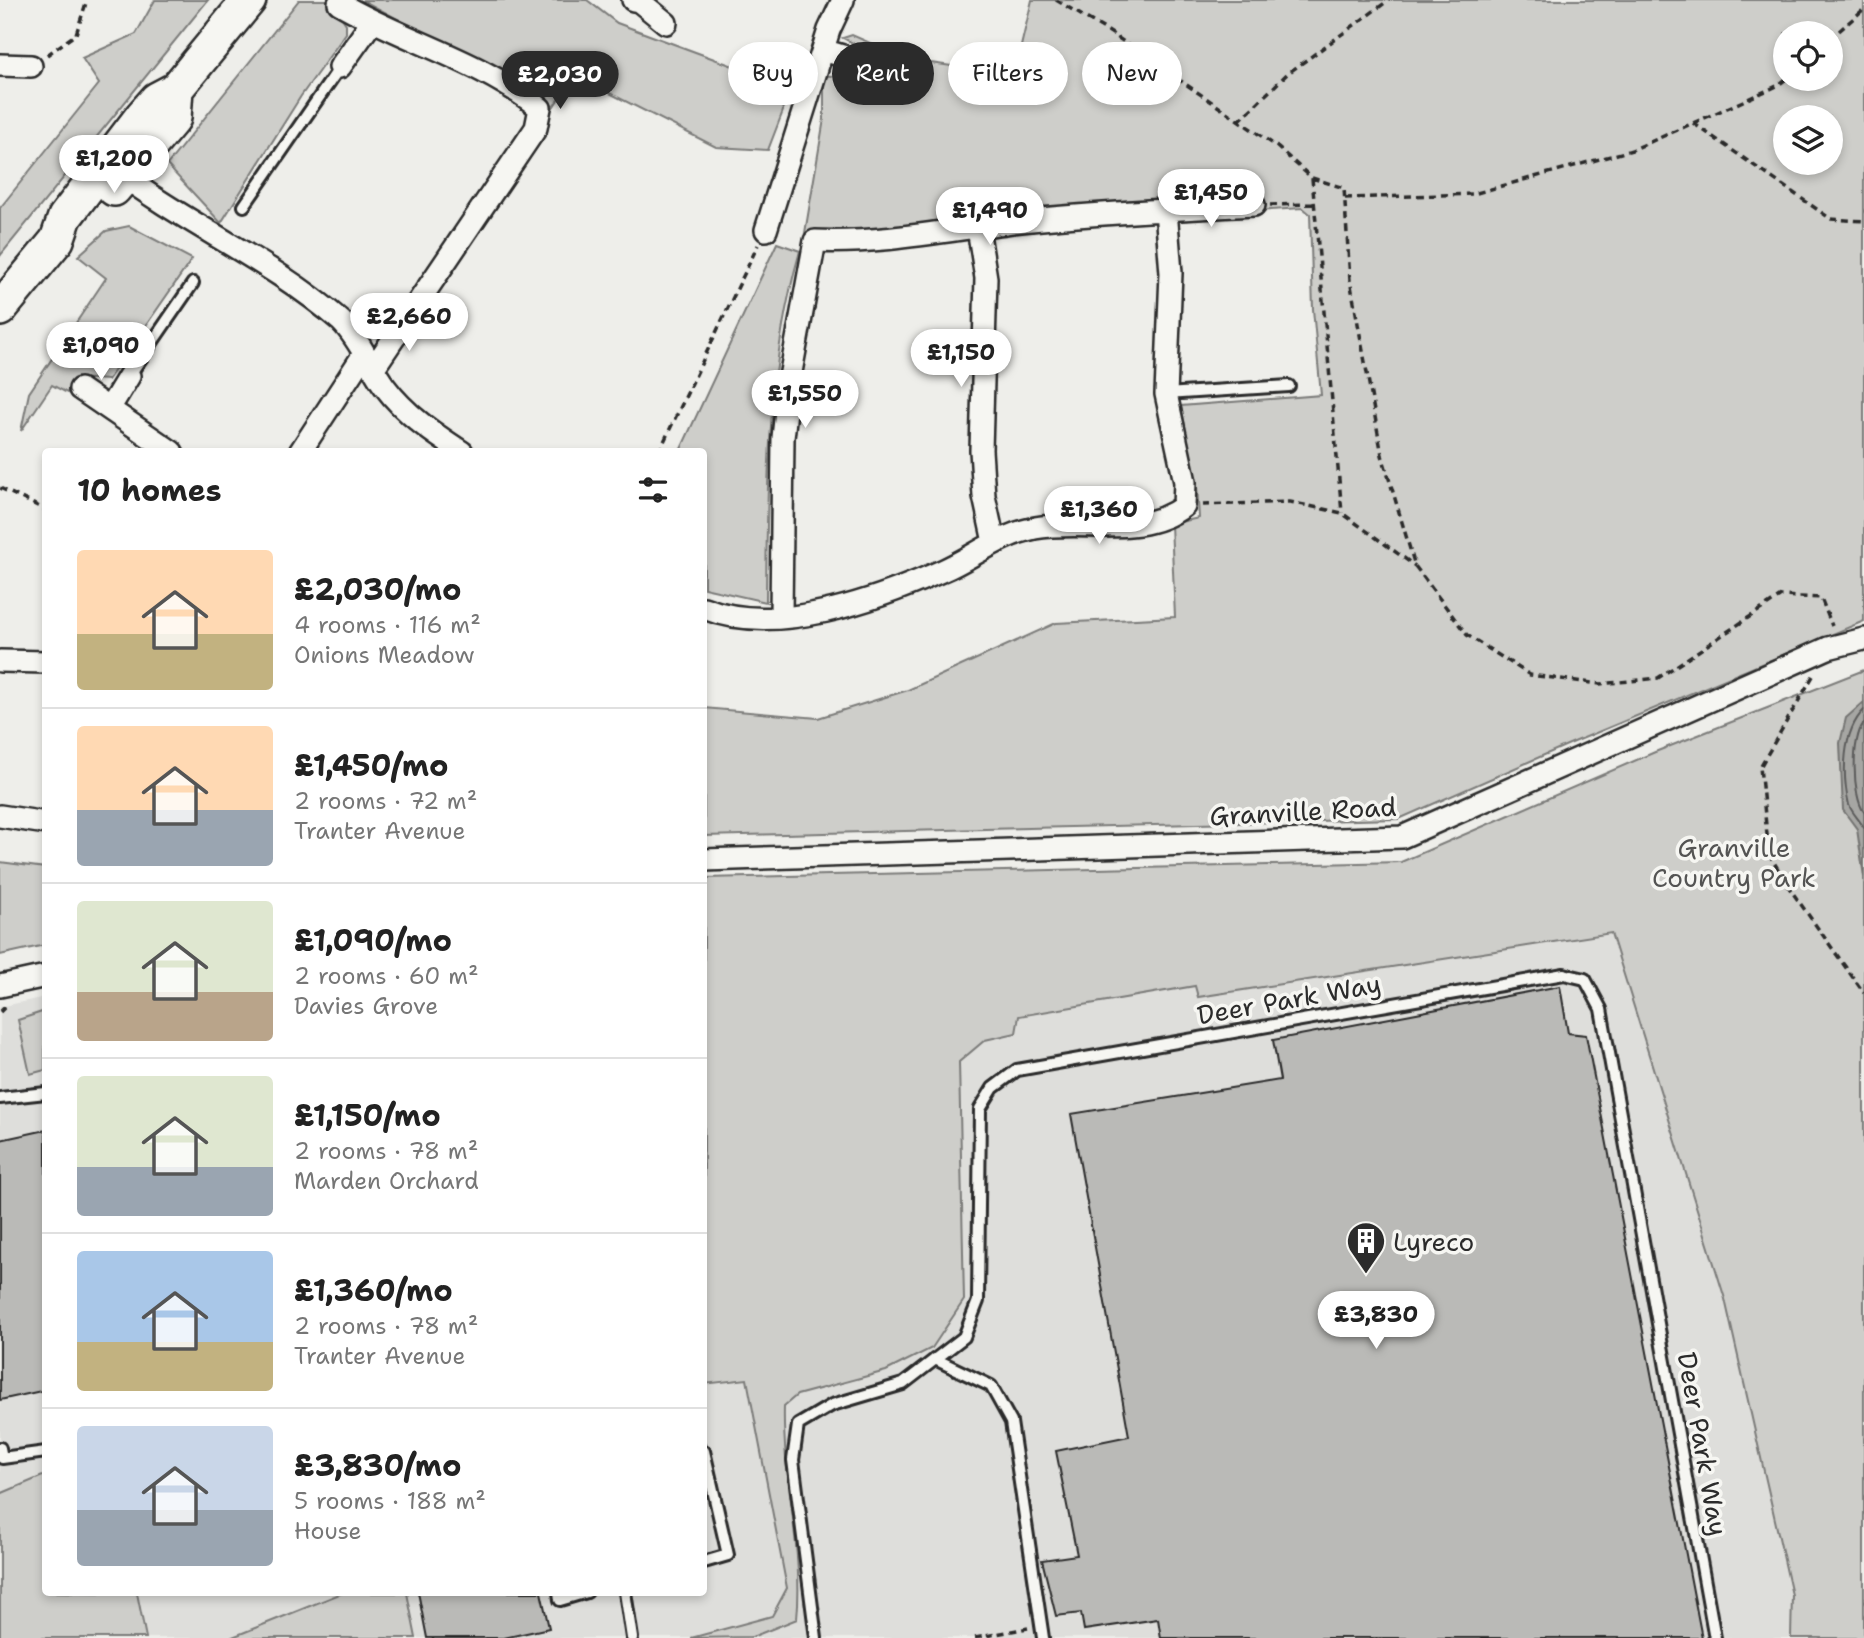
<!DOCTYPE html>
<html lang="en">
<head>
<meta charset="utf-8">
<style>
  :root { --surface:#fff; --page:#f6f6f6; --text:#222; --muted:#767676; --line:#e0e0e0; --accent:#2b2b2b }
  body { margin:0; font-family:"Shantell Sans",sans-serif; background:var(--page); color:var(--text); height:100vh; display:flex; flex-direction:column; font-size:26px; white-space:nowrap }
  * { box-sizing:border-box; margin:0 }
  p { font-size:23px; color:var(--muted) }
  .icon { flex:none; width:38px; height:38px; fill:none; stroke:currentColor; stroke-width:2; stroke-linecap:round; stroke-linejoin:round }
  .map { position:relative; flex:1; overflow:hidden }
  .details { position:absolute; left:42px; top:448px; width:665px; height:1148px; display:flex; flex-direction:column; background:var(--surface); border-radius:7px; box-shadow:0 4px 10px #0003 }
  .details>* { flex:none }
  .hud { position:absolute; left:728px; top:42px; width:665px; height:63px; display:flex; gap:14px }
  .controls { position:absolute; left:1773px; top:21px; display:grid; gap:14px }
  .controls a { display:grid; place-items:center; width:70px; height:70px; border-radius:50%; background:var(--surface); box-shadow:0 4px 10px #0003; font-size:35px }
  .price { position:absolute; translate:-50% -60px; padding:0 16px; border-radius:24px; background:#fff; color:#222; font-size:23px; line-height:46px; filter:drop-shadow(0 2px 4px #0008) }
  .price::after { content:''; position:absolute; left:50%; top:42px; width:21px; height:16px; margin-left:-10px; background:inherit; clip-path:polygon(0 0,100% 0,50% 100%) }
  .price.on { background:var(--accent); color:#fff }
  ul { padding:0; list-style:none }
  li { display:flex; align-items:center; gap:21px; height:175px; padding:0 35px }
  li+li { border-top:2px solid var(--line) }
  li span { display:grid; place-items:center; flex:none; width:196px; height:140px; border-radius:7px; color:#555 }
  li>.icon { margin-inline-start:auto }
  span .icon { width:84px; height:84px; fill:#fffc; stroke-width:1 }
  li b { font-size:30px }
  h2 { display:flex; justify-content:space-between; align-items:center; height:84px; padding:0 35px; font-size:30px }
  .pill { padding:0 24px; border-radius:32px; background:var(--surface); box-shadow:0 4px 10px #0003; font-size:24px; line-height:63px }
  .pill.on { background:var(--accent); color:#fff }
  .map>svg:first-child { display:block }
</style>
</head>
<body>
<div class="map">
<svg width="1864" height="1638" viewBox="0 0 1864 1638">
  <rect width="100%" height="100%" fill="#eeeeea"/>
  <filter id="ink" filterUnits="userSpaceOnUse"><feTurbulence type="fractalNoise" baseFrequency=".0143" numOctaves="2"/><feDisplacementMap in="SourceGraphic" scale="14" xChannelSelector="R" yChannelSelector="G"/><feConvolveMatrix kernelMatrix="1 2 1 2 8 2 1 2 1" color-interpolation-filters="sRGB"/></filter>
  <g filter="url(#ink)">
    <path fill="#dededb" d="M704,922L959,1062L985,1040L1016,1033L1018,1016L1195,985L1199,997L1612,933L1725,1299L1792,1595L1791,1638H0V1007L45,997L46,1592H704Z"/>
    <path fill="#cececa" stroke="#7c7c7a" stroke-width="2" fill-rule="evenodd" d="M155,0H208L0,256V208L99,84L82,58L136,34Z
      M299,0H330L346,24V33L301,96L221,223L167,165Z
      M362,0H587L617,23L779,83L783,111L768,150L716,147L574,75L552,109L504,76Z
      M1032,0H1864V621L1567,745L1399,819L704,836V708L818,718L908,690L1056,623L1175,617L1171,524L1199,518L1197,486L1181,406L1321,395L1313,309L1310,214L1303,208L880,234L805,233L824,119V76L862,75L870,62L866,50L843,38L852,35L909,60L966,68L1012,84ZM1785,33H1830V79H1785ZM1785,117H1830V163H1785Z
      M129,226L192,259L108,380L77,378L67,393L52,385L21,431L29,393L106,278L78,256L106,231Z
      M777,243L800,251C767,366 767,484 766,602L704,588V452L680,451Z
      M1864,670V1638H1791L1792,1595L1725,1299L1611,933L1198,997L1195,986L1019,1016L1016,1033L985,1040L959,1062L964,1300L932,1348L886,1371L797,1395L784,1406C782,1478 804,1548 797,1619L752,1637L691,1638L772,1616L787,1588L747,1379L704,1384V878L1401,862L1655,752Z
      M0,862L45,868V945L0,955Z
      M45,1011V1070L30,1074L18,1020Z
      M45,1475L46,1592L137,1593L146,1638H0V1494Z
      M342,1593H407L416,1638H230Z"/>
    <path fill="#a6a6a3" stroke="#757573" stroke-width="2" d="M1864,702V877L1857,829L1843,810L1840,743L1846,718Z"/>
    <g fill="none" stroke-linecap="round" stroke-linejoin="round">
      <path stroke="#5c5c5b" stroke-width="2" d="M1864,710C1842,732 1842,775 1849,805C1852,813 1860,820 1864,828
        M1864,723C1851,738 1852,796 1864,812"/>
    </g>
    <path fill="#babab7" stroke="#2b2b2b" stroke-width="2" d="M1560,986L1568,1033L1586,1035L1702,1638H1161L1158,1619L1084,1630L1081,1613L1056,1616L1042,1560L1077,1555L1056,1451L1129,1436L1071,1114L1280,1080L1273,1040Z
      M46,1130V1390L0,1400V1140Z
      M418,1592H541L549,1628L504,1638H427Z"/>
    <g fill="none" stroke-linecap="round" stroke-linejoin="round">
      <g stroke="#2b2b2b" stroke-width="16">
        <path id="service" d="M244,206L340,67
          M129,376L193,283
          M1166,394L1289,386
          M0,1098L46,1093
          M935,1359L991,1386L1011,1422L1043,1638
          M0,1448L2,1458L46,1452
          M704,1451L728,1555L704,1562
          M559,1592L560,1600L587,1592
          M625,1592L632,1638
          M816,1638L793,1460L798,1425L832,1405L903,1384L964,1337L978,1301L980,1109L993,1088L1017,1070L1564,974L1585,979L1601,1009L1715,1638"/>
      </g>
      <g stroke="#2b2b2b" stroke-width="26">
        <path id="minor" d="M633,0L639,1L666,23
          M339,3C404,41 480,60 540,108L536,128L373,369
          M823,50L859,61
          M0,65L31,66
          M340,67L372,22
          M115,170C187,225 272,261 341,321C359,338 370,367 385,387C406,415 433,433 462,452
          M978,228L986,278L981,450L984,496L994,542
          M766,230L829,30L843,0
          M80,389L172,452
          M109,409L129,376
          M300,452L364,354
          M704,608C776,637 877,600 944,570C975,556 1000,535 1035,528C1084,519 1141,539 1184,506L1185,482L1166,394L1171,273L1166,210
          M781,616L783,438L789,383L815,241C885,244 952,229 1021,221C1098,213 1176,209 1254,205
          M0,661L46,662
          M0,816L46,823
          M704,860L1402,837L1828,648L1864,639
          M0,986L46,976"/>
      </g>
      <g stroke="#2b2b2b" stroke-width="38">
        <path id="primary" d="M114,189L174,118L176,89
          M0,309L57,240L65,217L142,116L157,99L176,89L249,0"/>
      </g>
      <path stroke="#2b2b2b" stroke-width="3.5" stroke-dasharray="7 5" stroke-linecap="butt" d="M1056,0L1111,33L1276,146L1312,178L1344,188L1350,280L1382,455L1415,566L1467,635L1530,675L1600,684L1658,678L1781,596L1821,598L1832,626
        M1830,39L1864,9
        M47,55L76,34L87,0
        M1239,121L1287,74L1389,0
        M1693,123L1831,219L1864,221
        M1312,178L1342,513
        M1345,198L1473,194L1632,150L1777,86L1786,79
        M1270,205L1316,204
        M659,452L758,245
        M0,488L46,510
        M1203,505L1290,502L1342,513L1415,566
        M1813,676L1760,767L1769,854L1790,889L1864,993
        M0,1012L8,1004
        M975,1638L1028,1628"/>
      <use href="#service" stroke="#f6f6f2" stroke-width="10"/>
      <use href="#minor" stroke="#f6f6f2" stroke-width="21"/>
      <use href="#primary" stroke="#f6f6f2" stroke-width="33"/>
    </g>
  </g>
  <defs>
    <g id="building-pin" transform="scale(2.0125)"><path d="M0 17L-7.5 6A9.5 9.5 0 1 1 7.5 6Z" fill="#2b2b2b" stroke="#f6f6f2"/><path d="M-4-6H4V6H1V3H-1V6H-4ZM-2.5-4.3h1.7v1.8h-1.7ZM.8-4.3h1.7v1.8H.8ZM-2.5-1h1.7V.8h-1.7ZM.8-1h1.7V.8H.8Z" fill="#fff"/></g>
  </defs>
  <g fill-rule="evenodd">
    <use href="#building-pin" x="1366" y="1241"/>
  </g>
  <g text-anchor="middle" dominant-baseline="central" stroke-width="7" stroke-linejoin="round" paint-order="stroke">
    <g font-size="26" fill="#2b2b2b" stroke="#f6f6f2">
      <text transform="translate(1303 811) rotate(-3)">Granville Road</text>
      <text transform="translate(1289 999) rotate(-10)">Deer Park Way</text>
      <text transform="translate(1703 1444) rotate(80)">Deer Park Way</text>
    </g>
    <g font-size="26" fill="#545453" stroke="#f6f6f2">
      <text x="1734" y="847">Granville<tspan x="1734" dy="30">Country Park</tspan></text>
    </g>
    <g font-size="26" fill="#2b2b2b" stroke="#f6f6f2" text-anchor="start">
      <text x="1393" y="1241">Lyreco</text>
    </g>
  </g>
</svg>
<div class="controls">
<a><svg class="icon" aria-label="locate" viewBox="0 0 24 24"><circle cx="12" cy="12" r="6"/><path d="M12 2v4M12 18v4M2 12h4M18 12h4"/></svg></a>
<a><svg class="icon" aria-label="layers" viewBox="0 0 24 24"><path d="M12 4l9 5-9 5-9-5zM3 14l9 5 9-5"/></svg></a>
</div>
<b class="price on" style="left:560px;top:111px">£2,030</b>
<b class="price" style="left:114px;top:195px">£1,200</b>
<b class="price" style="left:1211px;top:229px">£1,450</b>
<b class="price" style="left:990px;top:247px">£1,490</b>
<b class="price" style="left:409px;top:353px">£2,660</b>
<b class="price" style="left:101px;top:382px">£1,090</b>
<b class="price" style="left:961px;top:389px">£1,150</b>
<b class="price" style="left:805px;top:430px">£1,550</b>
<b class="price" style="left:1099px;top:546px">£1,360</b>
<b class="price" style="left:1376px;top:1351px">£3,830</b>
<div class="hud">
<a class="pill">Buy</a>
<a class="pill on">Rent</a>
<a class="pill">Filters</a>
<a class="pill">New</a>
</div>
<section class="details">
<h2>10 homes<svg class="icon" aria-label="filters" viewBox="0 0 24 24"><path d="M4 7h16M4 17h16"/><circle cx="9" cy="7" r="2"/><circle cx="15" cy="17" r="2"/></svg></h2>
<ul>
<li><span style="background:linear-gradient(#ffd9b3 60%,#c2b280 0)"><svg class="icon" aria-label="home" viewBox="0 0 24 24"><path d="M3 11l9-7 9 7M6 9v11h12V9"/></svg></span><div><b>£2,030/mo</b><p>4 rooms · 116 m²</p><p>Onions Meadow</p></div></li>
<li><span style="background:linear-gradient(#ffd9b3 60%,#9aa5b1 0)"><svg class="icon" aria-label="home" viewBox="0 0 24 24"><path d="M3 11l9-7 9 7M6 9v11h12V9"/></svg></span><div><b>£1,450/mo</b><p>2 rooms · 72 m²</p><p>Tranter Avenue</p></div></li>
<li><span style="background:linear-gradient(#dfe7d0 65%,#b9a48a 0)"><svg class="icon" aria-label="home" viewBox="0 0 24 24"><path d="M3 11l9-7 9 7M6 9v11h12V9"/></svg></span><div><b>£1,090/mo</b><p>2 rooms · 60 m²</p><p>Davies Grove</p></div></li>
<li><span style="background:linear-gradient(#dfe7d0 65%,#9aa5b1 0)"><svg class="icon" aria-label="home" viewBox="0 0 24 24"><path d="M3 11l9-7 9 7M6 9v11h12V9"/></svg></span><div><b>£1,150/mo</b><p>2 rooms · 78 m²</p><p>Marden Orchard</p></div></li>
<li><span style="background:linear-gradient(#a9c7e8 65%,#c2b280 0)"><svg class="icon" aria-label="home" viewBox="0 0 24 24"><path d="M3 11l9-7 9 7M6 9v11h12V9"/></svg></span><div><b>£1,360/mo</b><p>2 rooms · 78 m²</p><p>Tranter Avenue</p></div></li>
<li><span style="background:linear-gradient(#c9d6e8 60%,#9aa5b1 0)"><svg class="icon" aria-label="home" viewBox="0 0 24 24"><path d="M3 11l9-7 9 7M6 9v11h12V9"/></svg></span><div><b>£3,830/mo</b><p>5 rooms · 188 m²</p><p>House</p></div></li>
</ul>
</section>
</div>
</body>
</html>
